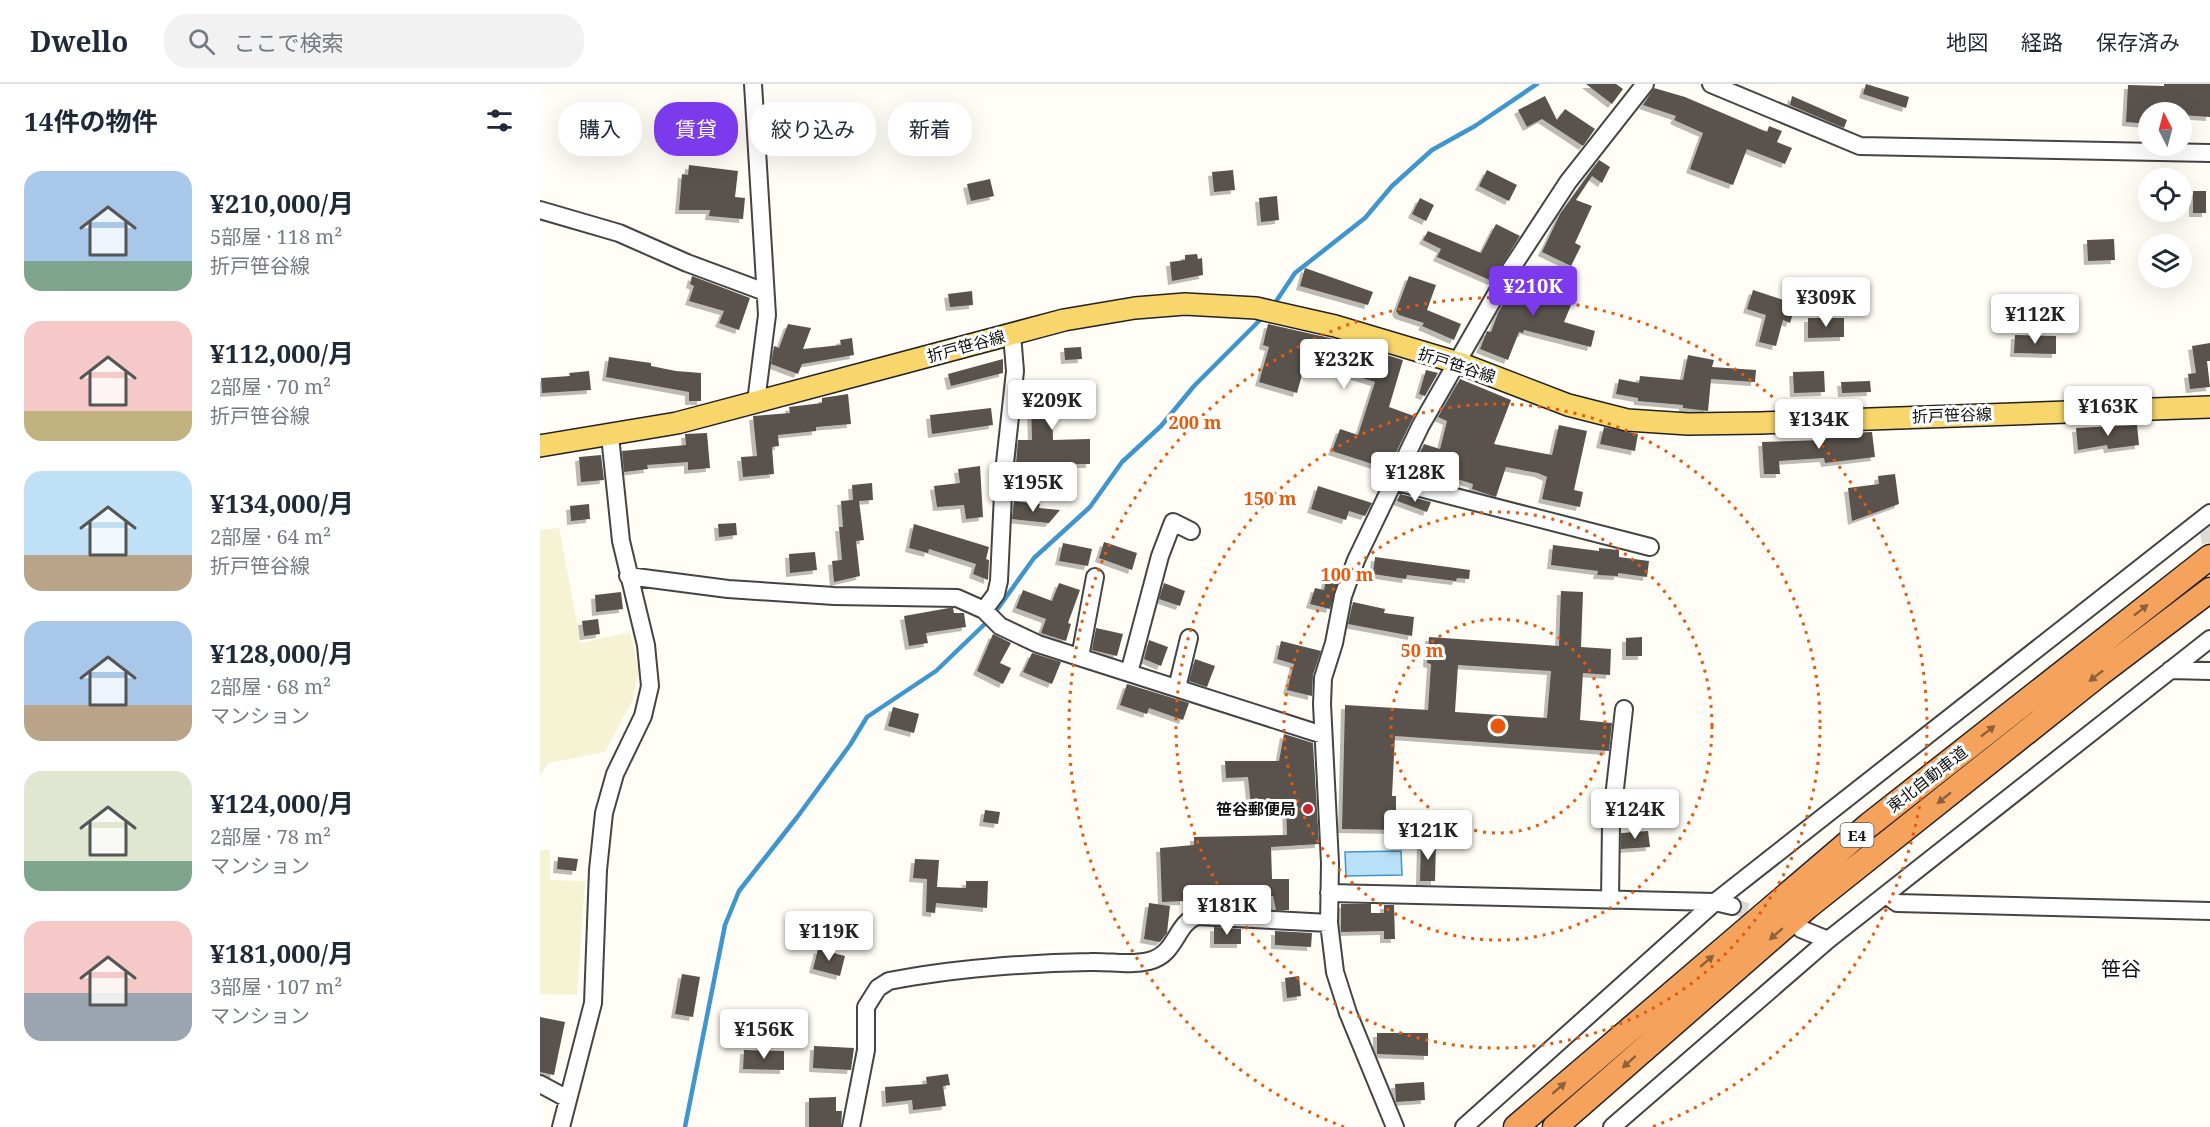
<!DOCTYPE html>
<html lang="ja">
<head>
<meta charset="utf-8">
<style>
  :root { --surface:#fff; --page:#f2f2f3; --text:#1f2937; --muted:#747a83; --line:#e0e1e3; --accent:#7c3aed }
  body { margin:0; font-family:"Noto Serif","Noto Sans JP",serif; background:var(--page); color:var(--text); height:100vh; display:flex; flex-direction:column; font-size:22px; white-space:nowrap }
  * { box-sizing:border-box; margin:0 }
  p { font-size:20px; color:var(--muted) }
  .icon { flex:none; width:33px; height:33px; fill:none; stroke:currentColor; stroke-width:2; stroke-linecap:round; stroke-linejoin:round }
  .map { position:relative; flex:1; overflow:hidden }
  .details { display:flex; flex-direction:column; background:var(--surface); width:540px }
  .details>* { flex:none }
  .top-card { position:absolute; left:18px; top:18px; width:570px; height:54px; display:flex; gap:12px }
  .needle { width:39px; rotate:354deg }
  .tools { position:absolute; left:1598px; top:18px; display:grid; gap:12px }
  .tools a { display:grid; place-items:center; width:54px; height:54px; border-radius:50%; background:var(--surface); box-shadow:0 6px 24px #0002; font-size:30px }
  .price { position:absolute; translate:-50% -51px; padding:0 14px; border-radius:6px; background:#fff; color:#222; font-size:20px; line-height:39px; filter:drop-shadow(0 2px 3px #0008) }
  .price::after { content:''; position:absolute; left:50%; top:36px; width:18px; height:14px; margin-left:-9px; background:inherit; clip-path:polygon(0 0,100% 0,50% 100%) }
  .price.current { background:var(--accent); color:#fff }
  ul { padding:0; list-style:none }
  li { display:flex; align-items:center; gap:18px; height:150px; padding:0 24px }
  li span { display:grid; place-items:center; flex:none; width:168px; height:120px; border-radius:18px; color:#555 }
  li>.icon { margin-inline-start:auto }
  span .icon { width:72px; height:72px; fill:#fffc; stroke-width:1 }
  li b { font-size:26px }
  h2 { display:flex; justify-content:space-between; align-items:center; height:72px; padding:0 24px; font-size:26px }
  .chip { padding:0 21px; border-radius:24px; background:var(--surface); box-shadow:0 6px 24px #0002; font-size:21px; line-height:54px }
  .chip.current { background:var(--accent); color:#fff }
  header { display:flex; align-items:center; gap:36px; box-sizing:border-box; height:84px; padding:0 30px; background:var(--surface); border-bottom:2px solid var(--line) }
  header strong { font-size:28px }
  nav { display:flex; gap:33px; margin-inline-start:auto; font-size:21px }
  .search { width:420px; height:54px; background:var(--page); display:flex; align-items:center; gap:15px; box-sizing:border-box; padding:0 21px; border-radius:24px; color:var(--muted); font-size:22px }
  main { display:flex; flex:1; min-height:0 }
  .map>svg:first-child { display:block }
</style>
</head>
<body>
<header>
<strong>Dwello</strong>
<div class="search"><svg class="icon" aria-label="search" viewBox="0 0 24 24"><circle cx="10" cy="10" r="6"/><path d="M15 15l6 6"/></svg>ここで検索</div>
<nav><a>地図</a><a>経路</a><a>保存済み</a></nav>
</header>
<main>
<section class="details">
<h2>14件の物件<svg class="icon" aria-label="filters" viewBox="0 0 24 24"><path d="M4 7h16M4 17h16"/><circle cx="9" cy="7" r="2"/><circle cx="15" cy="17" r="2"/></svg></h2>
<ul>
<li><span style="background:linear-gradient(#a9c7e8 75%,#7fa58c 0)"><svg class="icon" aria-label="home" viewBox="0 0 24 24"><path d="M3 11l9-7 9 7M6 9v11h12V9"/></svg></span><div><b>¥210,000/月</b><p>5部屋 · 118 m²</p><p>折戸笹谷線</p></div></li>
<li><span style="background:linear-gradient(#f6c9c9 75%,#c2b280 0)"><svg class="icon" aria-label="home" viewBox="0 0 24 24"><path d="M3 11l9-7 9 7M6 9v11h12V9"/></svg></span><div><b>¥112,000/月</b><p>2部屋 · 70 m²</p><p>折戸笹谷線</p></div></li>
<li><span style="background:linear-gradient(#bfe0f5 70%,#b9a48a 0)"><svg class="icon" aria-label="home" viewBox="0 0 24 24"><path d="M3 11l9-7 9 7M6 9v11h12V9"/></svg></span><div><b>¥134,000/月</b><p>2部屋 · 64 m²</p><p>折戸笹谷線</p></div></li>
<li><span style="background:linear-gradient(#a9c7e8 70%,#b9a48a 0)"><svg class="icon" aria-label="home" viewBox="0 0 24 24"><path d="M3 11l9-7 9 7M6 9v11h12V9"/></svg></span><div><b>¥128,000/月</b><p>2部屋 · 68 m²</p><p>マンション</p></div></li>
<li><span style="background:linear-gradient(#dfe7d0 75%,#7fa58c 0)"><svg class="icon" aria-label="home" viewBox="0 0 24 24"><path d="M3 11l9-7 9 7M6 9v11h12V9"/></svg></span><div><b>¥124,000/月</b><p>2部屋 · 78 m²</p><p>マンション</p></div></li>
<li><span style="background:linear-gradient(#f6c9c9 60%,#9aa5b1 0)"><svg class="icon" aria-label="home" viewBox="0 0 24 24"><path d="M3 11l9-7 9 7M6 9v11h12V9"/></svg></span><div><b>¥181,000/月</b><p>3部屋 · 107 m²</p><p>マンション</p></div></li>
</ul>
</section>
<div class="map">
<svg width="1670" height="1043" viewBox="0 0 1670 1043">
  <defs>
    <filter id="shadow"><feDropShadow dx="-4" dy="4" stdDeviation="0" flood-color="#0004"/></filter>
  </defs>
  <rect width="100%" height="100%" fill="#fffdf5"/>
  <path fill="#f6f3d4" d="M19,444L41,559L90,548L99,587L93,615L65,668L8,679L0,692V446Z
    M0,766H10V796L45,797L37,911L0,910Z"/>
  <path fill="#b9e0f7" stroke="#3f96cf" stroke-width="1.5" d="M861,767L862,791L806,792L805,768Z"/>
  <g fill="none" stroke-linecap="round" stroke-linejoin="round">
    <path stroke="#3f96cf" stroke-width="4.5" d="M733,222L755,189L825,134L852,102L892,66L935,42L997,0
      M454,530L494,474L550,423L582,378L621,342L654,302L723,233
      M145,1043L185,841L199,807L258,732L310,661L327,633L396,587L449,536"/>
  </g>
  <path fill="#5a524d" fill-rule="evenodd" filter="url(#shadow)" d="M1046,0H1076L1083,5L1072,20Z
    M1326,0L1369,13L1366,24L1323,10Z
    M1624,0H1670V33L1641,31V28H1608V40L1586,38L1588,1L1624,2Z
    M1114,4L1145,13L1227,48L1229,42L1242,47L1237,58L1252,64L1245,80L1207,65L1193,101L1150,85L1163,49L1134,36L1136,32L1103,21Z
    M1005,12L1017,36L1025,25L1055,45L1043,62L1002,35L987,43L978,26Z
    M1252,12L1307,36L1304,44L1250,21Z
    M1059,76L1070,83L1062,99L1052,92L1036,116L1052,122L1035,159L1041,162L1031,182L1002,168L1020,130Z
    M149,81L198,87L195,113L205,114L203,135L169,132L170,126H139L142,90L148,91Z
    M693,86L695,106L674,108L672,88Z
    M947,86L977,101L969,117L939,102Z
    M450,95L454,112L431,117L427,100Z
    M1653,107H1666V129H1653Z
    M737,112L739,136L721,138L719,114Z
    M880,114L894,121L886,137L872,130Z
    M956,140L980,152L952,197L897,173L901,165L883,156L888,147L941,169Z
    M1574,155L1575,176L1548,177L1547,156Z
    M657,170L658,175L662,174L663,191L632,197L630,178L645,176V171Z
    M765,184L833,208L828,221L760,202Z
    M982,187L1011,199L1008,204L1034,214L1024,238L1055,247L1051,263L984,246L983,249L979,248L968,276L940,265L947,247L951,248L958,229Z
    M152,192L210,214L199,246L179,239L184,227L149,217L154,202L150,200Z
    M869,192L896,201L887,226L921,240L914,256L882,242L884,239L859,231L856,227Z
    M1213,206L1256,220L1250,239L1243,236L1236,262L1219,258L1226,231L1207,225Z
    M432,207L433,221L410,223L408,210Z
    M1268,234H1304V253L1268,254Z
    M248,240L271,244L263,265L301,261L300,256L312,254L314,271L262,280L258,290L231,280L234,262L239,264Z
    M728,240L794,255L863,276L849,323L874,332L848,385L792,367L800,345L818,351L835,298L809,290L814,275L769,265L757,309L719,298L729,263L723,261Z
    M1475,251L1516,252V270L1474,269Z
    M1670,259V277H1667L1670,303L1650,305L1648,290L1656,289L1652,262Z
    M541,263L542,275L525,276L524,264Z
    M1148,271L1174,276L1172,283L1216,286L1215,298L1171,295L1168,327L1143,324V321L1098,317V314L1076,310L1079,295L1099,299L1100,292L1143,296Z
    M69,273L111,279V282L136,287L161,289V317H149V308L66,293Z
    M463,275V289L411,302L408,290Z
    M886,286L898,289L885,312L879,310Z
    M49,287L51,306L2,309L1,294L30,292L29,289Z
    M1284,287L1285,308L1254,309L1253,288Z
    M920,295L971,316L954,360L1012,371L1019,341L1047,347L1034,406L1043,408L1040,423L1002,415L1007,393L998,389L966,383L956,413L932,405L933,400L914,394V392L875,379L884,360L900,365L907,337L898,333Z
    M545,296L546,309L512,311L513,356L550,355V380L476,381L478,356H492L491,322H496L494,299Z
    M1330,297L1331,308L1302,309L1301,298Z
    M308,310L311,340L276,343V347L238,351L239,362L232,363L234,390L203,393L201,373L217,372L213,332L250,329L249,323L282,319V314Z
    M451,324L453,341L392,350L390,331Z
    M1597,341L1599,361L1568,365L1567,361L1538,366L1536,344Z
    M1064,343L1098,350L1095,367L1060,360Z
    M1332,348L1335,373L1285,379L1284,374L1239,377L1240,390H1224L1222,358L1282,356V350Z
    M167,349L170,384L148,386V378L107,381L108,385L84,388L82,367L146,361L145,350Z
    M61,371L64,396L41,398L39,373Z
    M440,382L443,433L426,435L424,421L397,423L394,402L420,399L418,385Z
    M1355,390L1359,420L1312,437L1308,404L1339,400L1338,392Z
    M332,399L333,416L319,417L324,456L316,457L320,492L294,498L292,477L302,476L299,443H303L301,417L313,416L312,401Z
    M778,402L832,419L825,432L809,427L806,436L771,425Z
    M860,410L891,418L887,428L857,417Z
    M474,417L500,420L499,424L520,426L509,439L472,435Z
    M49,420L50,435L31,437L30,422Z
    M196,439L197,451L179,453L178,440Z
    M374,440L449,463L446,475L449,476L448,496L433,490L436,480L389,465L388,469L369,464Z
    M564,458L597,469L592,486L559,474Z
    M523,459L552,465L548,482L519,477Z
    M1013,461L1059,467V464L1079,466V473L1109,477L1107,493L1078,489V492L1057,491L1058,487L1011,481Z
    M275,468L277,486L250,489L249,470Z
    M835,473L930,486L929,495L917,494L916,497L867,491L866,495L833,490Z
    M788,485L801,488L790,525L770,520L775,504L784,506Z
    M519,499L540,506L528,539L531,540L526,557L501,549L506,535L476,524L483,506L512,517Z
    M624,499L645,507L640,522L619,515Z
    M1021,507L1043,508L1041,563L1071,565L1070,591L1043,589L1040,636L1072,639L1069,667L855,652L852,712H856V746L802,745L805,621L888,626L891,580L887,579L889,553L1019,562ZM918,581L1011,587L1007,634L915,628Z
    M81,508L83,525L56,528L55,511Z
    M813,518L845,525L844,529L874,533L872,552L808,540Z
    M409,524H413L414,529H424L426,543L386,549L388,559L369,562L364,532Z
    M58,535L60,550L44,552L42,537Z
    M556,544L583,550L577,572L552,566Z
    M453,550L471,559L460,579L471,584L463,600L437,587Z
    M1102,553V572H1086V554Z
    M609,556L628,563L621,582L604,575Z
    M741,557L781,567L773,591L772,612L747,606L754,580L737,575Z
    M492,569L521,578L512,600L483,588Z
    M655,575L675,582L667,603L649,597Z
    M587,600L649,619L643,636L609,624L607,630L580,621Z
    M353,623L379,630L374,649L348,642Z
    M744,650L773,659L779,760L731,763L732,795H749V826H736L733,812H644V817L622,818L620,764L654,761V753L747,751L746,718L711,721L708,693L686,694L685,677H739Z
    M445,726L460,728L458,740L443,738Z
    M1108,747L1110,763L1081,765V749Z
    M881,757H896L895,797H880Z
    M18,773L38,775L36,787L17,785Z
    M375,775L399,776L397,803L426,804V797H448L447,824L396,819L395,829L386,828L387,795L373,794Z
    M609,819L630,822L627,849L620,858L604,855Z
    M801,820H831V829H844V821H854L855,855H844V847L801,848Z
    M674,843L701,845V860H674Z
    M735,847L772,849L771,863L735,861Z
    M278,865L305,872L300,892L273,885Z
    M142,890L160,893L153,933L135,930Z
    M759,892L761,912L747,914L745,894Z
    M0,933L25,938L14,991L0,988Z
    M837,949H888V972L837,970Z
    M274,962L314,964L311,986L273,984Z
    M204,966L244,967V986L203,985Z
    M408,990L410,1001L403,1002L406,1022L373,1026L372,1016L346,1019L345,1003L387,1000L386,993Z
    M884,998L885,1016L856,1018L855,1000Z
    M296,1013V1027H302L301,1043H269V1014Z"/>
  <g fill="none" stroke-linecap="round" stroke-linejoin="round">
    <path stroke="#dbdad3" stroke-width="16" stroke-dasharray="16 8" stroke-linecap="butt" d="M1667,443L1670,460
      M1192,822L1228,834"/>
    <g stroke="#444" stroke-width="20">
      <path id="minor" d="M213,0L227,231L216,318
        M1171,0L1320,62L1670,69
        M0,126L79,149L147,179L225,208
        M853,397L1110,463
        M88,492L188,505L294,512L417,514L444,526L460,542L498,560L783,651
        M444,526L456,510L459,497L464,388L475,287L472,250
        M540,573L555,493
        M1630,586L1670,587
        M589,589L620,472L633,438L651,447
        M637,604L649,554
        M789,809L1175,818L1192,822
        M1346,811L1357,819L1670,827
        M1070,816L1071,740L1084,625
        M1261,845L1288,856
        M0,1000L28,1015
        M21,1043L53,919L58,786L64,729L75,690L103,632L110,602L106,561L81,457L70,352
        M311,1043L326,966V923L338,904L349,897C409,885 488,879 550,878C569,877 590,882 609,877C637,870 635,840 657,832L789,839
        M855,1043L808,929L795,888L789,839L790,779L782,620L783,594L794,559L803,512L816,476L881,341L967,191L1028,98L1105,0
        M924,1043L1175,818L1670,429
        M1072,1043L1288,856L1670,555"/>
    </g>
    <g stroke="#222" stroke-width="24">
      <path id="major" d="M0,362L137,339L524,236L595,224L645,220L716,224L795,242L919,279L1028,321L1087,336L1148,340L1220,339L1670,323"/>
    </g>
    <g stroke="#222" stroke-width="27">
      <path id="highway" d="M976,1043L1329,741L1670,473
        M1015,1043L1267,823L1558,591L1670,506"/>
    </g>
    <use href="#minor" stroke="#fff" stroke-width="16"/>
    <use href="#major" stroke="#f9d66b" stroke-width="21"/>
    <use href="#highway" stroke="#f5a25d" stroke-width="24"/>
  </g>
  <defs><path id="oneway-solid" d="M-6-.8H1V-3.2L6.5 0L1 3.2V.8H-6Z" transform="scale(1.5)"/></defs>
  <g fill="#8e613b">
    <use href="#oneway-solid" transform="translate(1601 526) rotate(-38)"/>
    <use href="#oneway-solid" transform="translate(1556 592) rotate(142)"/>
    <use href="#oneway-solid" transform="translate(1448 647) rotate(-38)"/>
    <use href="#oneway-solid" transform="translate(1404 714) rotate(141)"/>
    <use href="#oneway-solid" transform="translate(1236 850) rotate(139)"/>
    <use href="#oneway-solid" transform="translate(1167 877) rotate(-41)"/>
    <use href="#oneway-solid" transform="translate(1089 978) rotate(138)"/>
    <use href="#oneway-solid" transform="translate(1019 1004) rotate(-41)"/>
  </g>
  <g fill="none" stroke="#e8590c" stroke-width="3" stroke-dasharray="3 6">
    <circle cx="958" cy="642" r="107"/>
    <circle cx="958" cy="642" r="214"/>
    <circle cx="958" cy="642" r="322"/>
    <path d="M804 1043A429 429 0 1 1 1112 1043"/>
  </g>
  <circle fill="#c4262e" stroke="#fff" stroke-width="2" cx="768" cy="725" r="6"/>
  <g text-anchor="middle" dominant-baseline="central" stroke-width="6" stroke-linejoin="round" paint-order="stroke">
    <rect fill="#fff" stroke="#585858" stroke-width="1.5" x="1300.5" y="739" width="33" height="24" rx="4.5"/>
    <g font-size="15" font-weight="bold" fill="#111">
      <text x="1317" y="751">E4</text>
    </g>
    <g font-size="16" fill="#111" stroke="#fff">
      <text transform="translate(426 262) rotate(-15)">折戸笹谷線</text>
      <text transform="translate(917 281) rotate(18)">折戸笹谷線</text>
      <text transform="translate(1412 331) rotate(-2)">折戸笹谷線</text>
      <text transform="translate(1387 695) rotate(-38)">東北自動車道</text>
    </g>
    <g font-size="16" font-weight="bold" fill="#111" stroke="#fff" text-anchor="end">
      <text x="756" y="725">笹谷郵便局</text>
    </g>
    <g font-size="20" fill="#111" stroke="#fff">
      <text x="1581" y="884">笹谷</text>
    </g>
  </g>
  <circle cx="958" cy="642" r="9" fill="#e8590c" stroke="#fff" stroke-width="3"/>
  <g font-size="18" text-anchor="middle" font-weight="bold" fill="#e8590c" stroke="#fff" stroke-width="6" stroke-linejoin="round" paint-order="stroke">
    <text x="655" y="345">200 m</text>
    <text x="730" y="421">150 m</text>
    <text x="807" y="497">100 m</text>
    <text x="882" y="573">50 m</text>
  </g>
</svg>
<div class="tools">
<a><svg class="needle" viewBox="-14 -14 28 28"><path d="M0-13l5 13h-10z" fill="#e53935"/><path d="M0 13l5-13h-10z" fill="#747a83"/></svg></a>
<a><svg class="icon" aria-label="locate" viewBox="0 0 24 24"><circle cx="12" cy="12" r="6"/><path d="M12 2v4M12 18v4M2 12h4M18 12h4"/></svg></a>
<a><svg class="icon" aria-label="layers" viewBox="0 0 24 24"><path d="M12 4l9 5-9 5-9-5zM3 14l9 5 9-5"/></svg></a>
</div>
<b class="price current" style="left:993px;top:233px">¥210K</b>
<b class="price" style="left:1286px;top:244px">¥309K</b>
<b class="price" style="left:1495px;top:261px">¥112K</b>
<b class="price" style="left:804px;top:306px">¥232K</b>
<b class="price" style="left:512px;top:347px">¥209K</b>
<b class="price" style="left:1568px;top:353px">¥163K</b>
<b class="price" style="left:1279px;top:366px">¥134K</b>
<b class="price" style="left:875px;top:419px">¥128K</b>
<b class="price" style="left:493px;top:429px">¥195K</b>
<b class="price" style="left:1095px;top:756px">¥124K</b>
<b class="price" style="left:888px;top:777px">¥121K</b>
<b class="price" style="left:687px;top:852px">¥181K</b>
<b class="price" style="left:289px;top:878px">¥119K</b>
<b class="price" style="left:224px;top:976px">¥156K</b>
<div class="top-card">
<a class="chip">購入</a>
<a class="chip current">賃貸</a>
<a class="chip">絞り込み</a>
<a class="chip">新着</a>
</div>
</div>
</main>
</body>
</html>
